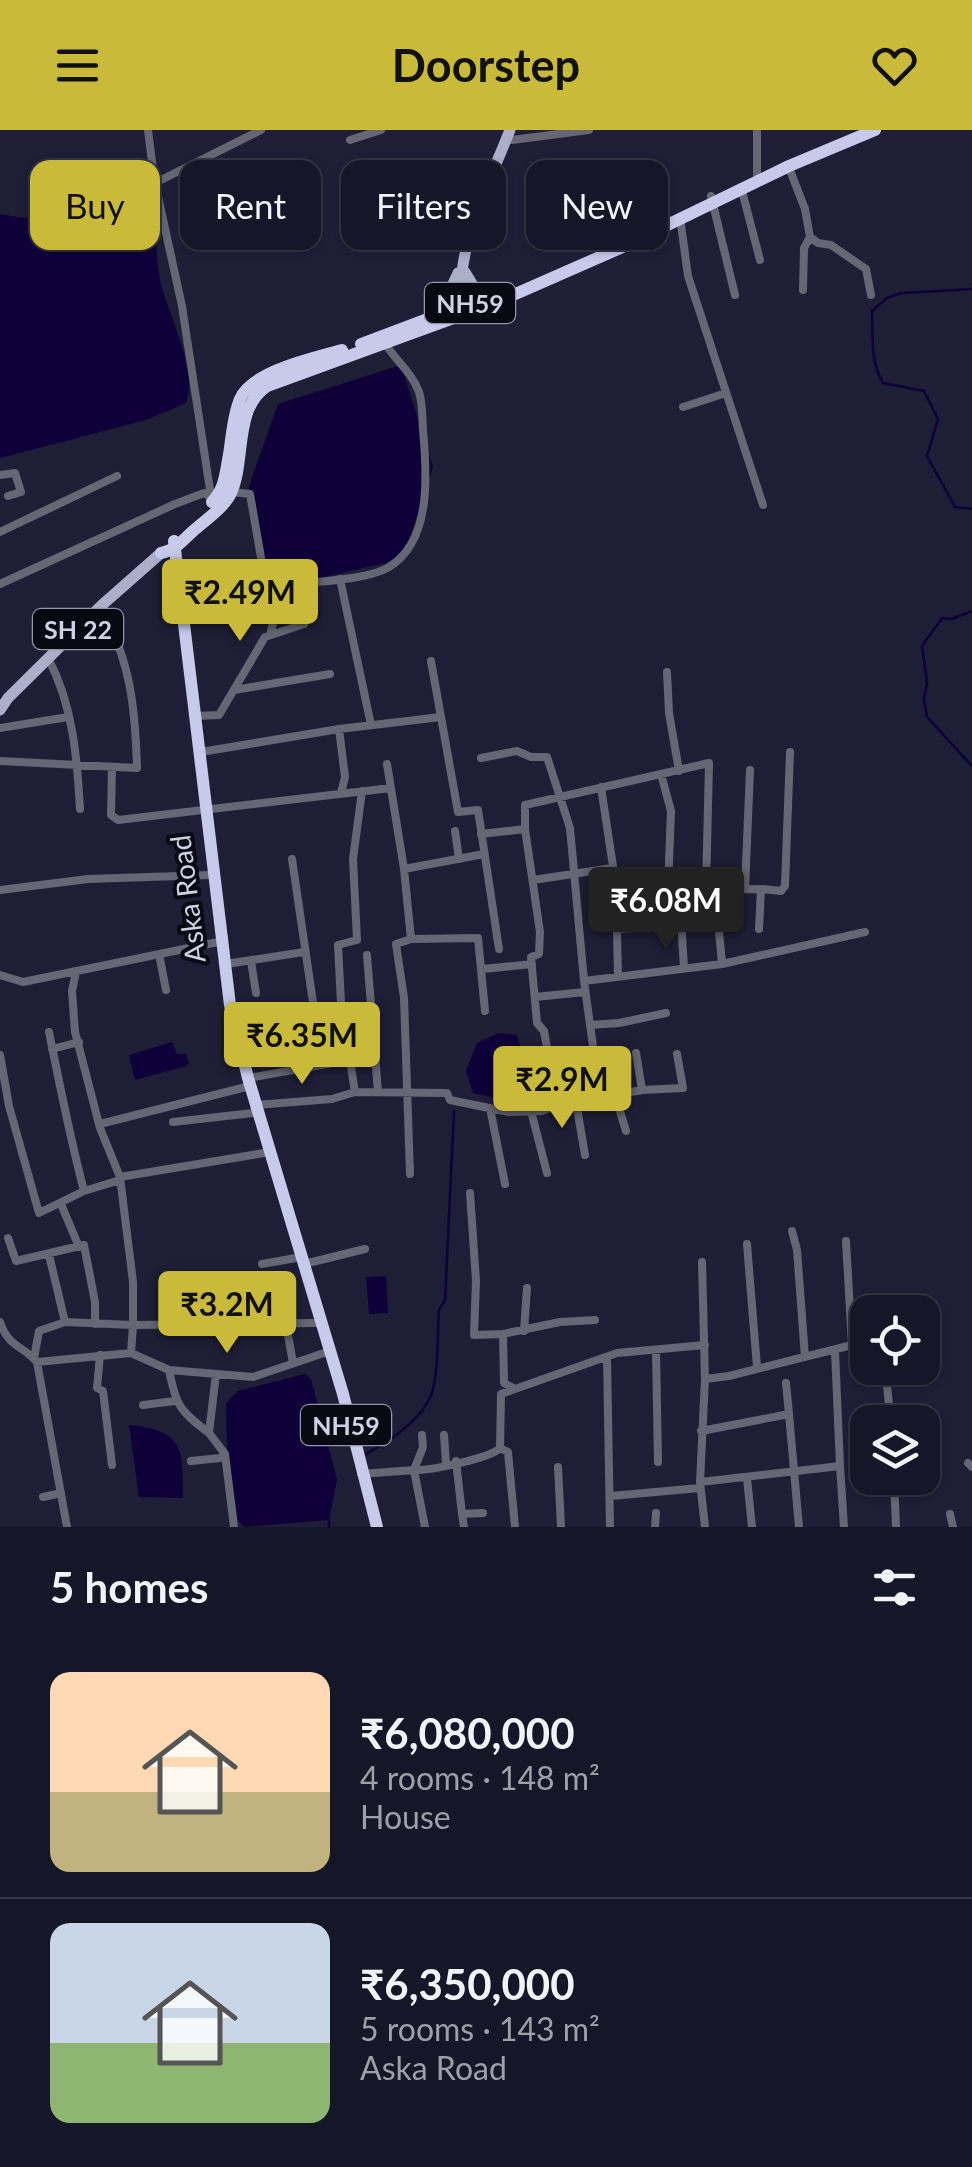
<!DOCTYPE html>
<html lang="en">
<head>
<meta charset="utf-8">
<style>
  :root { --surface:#161629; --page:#1f1f31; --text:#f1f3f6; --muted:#9e9fa8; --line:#353546; --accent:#c9ba3a }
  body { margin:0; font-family:Lato,sans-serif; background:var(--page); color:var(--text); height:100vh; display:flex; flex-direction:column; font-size:38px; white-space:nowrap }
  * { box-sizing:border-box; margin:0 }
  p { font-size:32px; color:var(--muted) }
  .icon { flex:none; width:55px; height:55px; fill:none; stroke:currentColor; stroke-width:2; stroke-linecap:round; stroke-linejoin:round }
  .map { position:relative; height:1397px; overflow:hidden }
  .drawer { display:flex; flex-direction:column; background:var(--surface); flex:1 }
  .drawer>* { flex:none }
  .top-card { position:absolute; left:30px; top:30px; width:912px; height:90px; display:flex; gap:20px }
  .buttons { position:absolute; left:850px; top:1165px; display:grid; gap:20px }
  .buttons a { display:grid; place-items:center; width:90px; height:90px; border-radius:20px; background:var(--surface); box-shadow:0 2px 8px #0004,0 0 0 2px var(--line); font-size:50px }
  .price { position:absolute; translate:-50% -85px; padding:0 22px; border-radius:10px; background:var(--accent); color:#111; font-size:32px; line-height:65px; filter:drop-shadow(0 2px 5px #0008) }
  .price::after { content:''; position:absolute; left:50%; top:60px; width:30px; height:22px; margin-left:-15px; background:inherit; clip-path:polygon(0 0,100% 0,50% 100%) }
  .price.current { background:#222; color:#fff }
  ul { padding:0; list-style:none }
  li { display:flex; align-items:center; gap:30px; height:250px; padding:0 50px }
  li+li { border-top:2px solid var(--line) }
  li span { display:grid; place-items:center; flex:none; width:280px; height:200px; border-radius:20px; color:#555 }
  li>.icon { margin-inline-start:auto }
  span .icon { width:120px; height:120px; fill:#fffc; stroke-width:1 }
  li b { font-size:42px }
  h2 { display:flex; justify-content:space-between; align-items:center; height:120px; padding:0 50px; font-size:42px }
  .pill { padding:0 35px; border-radius:20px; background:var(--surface); box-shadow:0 2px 8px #0004,0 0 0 2px var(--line); font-size:35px; line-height:90px }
  .pill.current { background:var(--accent); color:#111 }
  header { display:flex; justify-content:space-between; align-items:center; height:130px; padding:0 50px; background:var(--accent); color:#111; font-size:45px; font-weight:700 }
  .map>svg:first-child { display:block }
</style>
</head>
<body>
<header><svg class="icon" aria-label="menu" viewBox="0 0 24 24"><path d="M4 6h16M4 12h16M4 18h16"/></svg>Doorstep<svg class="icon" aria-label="heart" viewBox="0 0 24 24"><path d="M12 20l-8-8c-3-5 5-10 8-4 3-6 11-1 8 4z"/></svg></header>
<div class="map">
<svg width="972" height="1397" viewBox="0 0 972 1397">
  <rect width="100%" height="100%" fill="#1e1e37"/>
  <path fill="#0f003a" d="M136,61C160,82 154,115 159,143C164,180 200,239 186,273L146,290L0,328V84C23,89 52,90 75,85C97,81 113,63 136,61Z
    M401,235L433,337L403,429L266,460L249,356L278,274Z
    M499,903L517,905L522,925L519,965L511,972L473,963L466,941L477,913Z
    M172,912L177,924H186L189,933L186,936L135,950L129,925Z
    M386,1146L388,1183L369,1184L366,1147Z
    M305,1244L311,1249L337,1350L329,1390L244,1397L238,1390L227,1317L226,1273L238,1261Z
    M129,1295C184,1300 183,1319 183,1368L139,1367Z"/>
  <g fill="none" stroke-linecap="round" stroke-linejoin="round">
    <path stroke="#0f003a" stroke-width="2.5" d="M972,159L902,163L887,168L872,181C873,206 870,231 883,253L924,261L938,289L927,326L955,377L972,379
      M972,481L952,489L942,488L922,516L927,553L924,569L927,587L972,636
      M366,1324C390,1311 426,1287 433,1259C439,1235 437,1205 439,1180L445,1170L454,981
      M329,1397V1390"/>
    <path stroke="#666774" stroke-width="8" d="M148,0L154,48L182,176L212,373
      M350,10L381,0
      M512,10L589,0
      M788,35L805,79L810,107L818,113L831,115L866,139L871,165
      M757,45V0
      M155,53L261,0
      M741,57L760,130
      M711,66L735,165
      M680,87L688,146L763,375
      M803,160L804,118L810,107
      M683,277L726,263
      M0,345L15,343L21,362L8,366
      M232,362L250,364L265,451L275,456V485L270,505
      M0,402L117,346
      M340,449L371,595
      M0,454L175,374L204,363L214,369
      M275,456C303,452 367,451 389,437C432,411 427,343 423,300C422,288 423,274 419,262C411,241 395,230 384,212
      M48,528C73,575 77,627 80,679
      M431,531L458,682L478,680L499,819
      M667,542L669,583L679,641
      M234,560L330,544
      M196,586L219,585L265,507L304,494
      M0,598L68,587
      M339,599L345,647L341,663
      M201,622L339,599L441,587
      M481,628L517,621L531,627H547L570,698L584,851L600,967
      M0,631L137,638C135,571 130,536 102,475
      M387,634L404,739L411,809L396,814L404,868L410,1044
      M112,637L111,685L118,690L391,658
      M661,644L671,681L668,758
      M601,657L616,756L618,847
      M455,701L459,729
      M481,704L525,699
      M292,729L315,886
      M404,739L484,724
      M533,750L612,738
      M679,758L684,838
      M720,759L719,801L722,834
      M745,759L750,640
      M0,760L88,749L210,745
      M616,761L761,759
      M618,799L680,795
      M759,799L761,759L781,761L785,756L790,622
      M411,809L478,808L485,881
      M159,824L166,860
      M367,825L378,962
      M251,831L256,863
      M226,834L304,822
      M482,839L532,834
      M76,842L72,861L75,902L100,998L120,1047L133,1152V1195L315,1193
      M0,845L23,852L223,811
      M584,851L722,834L865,802
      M535,867L585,862
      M590,895L619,893L666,883
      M235,899L342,880
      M49,902C60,956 70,1008 84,1061
      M52,919L79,912
      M636,923L642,960
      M0,925L9,976L39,1083L84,1061L120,1050
      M248,948L350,930
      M355,962L341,873L338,815L357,810L353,729L362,661
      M615,965L626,1001
      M576,972L585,1025
      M557,975L544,901L537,893L531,827L539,824L540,802L525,699V675L709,633L706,759
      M490,978L505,1054
      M531,981L547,1043
      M173,992L253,983L256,975L332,969L355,962L447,963L450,970L509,982L542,981L557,975L642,960L683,958L677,924
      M100,994L246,957
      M120,1047L270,1022
      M470,1063L476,1151L474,1205L503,1204
      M61,1074L79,1117
      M792,1101L797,1120L805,1227
      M8,1108L16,1131L84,1115L95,1172V1194
      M747,1114L757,1237
      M49,1125L65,1192L133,1195L131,1223
      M702,1132L705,1249L700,1352L705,1397
      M262,1134L296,1128
      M304,1134L365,1119
      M595,1190L560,1192L503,1204L504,1253L515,1259L617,1223L705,1215
      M0,1192C9,1218 21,1214 37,1232L67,1397
      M286,1194L293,1233
      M524,1201L527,1158
      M852,1215L868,1213
      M656,1220L658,1332
      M100,1225L97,1258L103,1261L112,1335
      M34,1228L39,1201L65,1192
      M607,1229L610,1397
      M37,1232L131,1223L169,1240L253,1247L324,1223
      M885,1238L891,1292
      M169,1240C176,1276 180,1281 209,1303
      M216,1244L209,1303L225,1324L234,1397
      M705,1249L729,1246L852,1215L846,1111
      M786,1253L789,1284
      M515,1259L501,1264L500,1318L508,1322L515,1397
      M143,1275L175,1271
      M701,1301L789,1284L799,1397
      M444,1305L446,1334
      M191,1331L220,1328L225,1324
      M456,1331L462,1384
      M968,1333L972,1337
      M840,1336L844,1397
      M558,1337L561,1397
      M361,1344L414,1340L423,1317L422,1305
      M747,1348L752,1397
      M894,1348L896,1397
      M700,1352L840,1336L835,1221
      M611,1366L700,1358
      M43,1367L61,1363
      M950,1384L953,1397
      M425,1397L414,1340C429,1341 491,1328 500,1318
      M464,1397L462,1384L483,1383
      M655,1397L656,1383"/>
    <path stroke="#acaeca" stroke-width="11" d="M465,142L474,157L489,166
      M461,182C455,119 487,58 510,0
      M439,184L458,143
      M0,580L8,568L102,475L161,423"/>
    <path stroke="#c8caec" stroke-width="12" d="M361,214L459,177
      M212,372C224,359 225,347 228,330C232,310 232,288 240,269C252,241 314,228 342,220
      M174,411L230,875L248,948L343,1264L377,1397
      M161,423C174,421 182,411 192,402C204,391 224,378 231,363C246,329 233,279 267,256L497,172L618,119L789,36L875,0"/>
  </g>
  <g text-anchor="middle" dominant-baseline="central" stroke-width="8" stroke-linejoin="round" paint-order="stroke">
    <g fill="#090914" stroke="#9495a5" stroke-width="2.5">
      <rect x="425" y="153" width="90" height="40" rx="8"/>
      <rect x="33" y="479" width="90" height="40" rx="8"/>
      <rect x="301" y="1275" width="90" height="40" rx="8"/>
    </g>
    <g font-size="25" font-weight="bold" fill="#d0d1e3">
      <text x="470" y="173">NH59</text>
      <text x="78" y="499">SH 22</text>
      <text x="346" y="1295">NH59</text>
    </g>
    <g font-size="28" fill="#d0d1e3" stroke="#090914">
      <text transform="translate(187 769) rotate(-97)">Aska Road</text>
    </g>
  </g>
</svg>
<div class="buttons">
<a><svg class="icon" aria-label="locate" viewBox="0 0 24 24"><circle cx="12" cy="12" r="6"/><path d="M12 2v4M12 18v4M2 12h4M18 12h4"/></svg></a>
<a><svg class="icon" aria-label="layers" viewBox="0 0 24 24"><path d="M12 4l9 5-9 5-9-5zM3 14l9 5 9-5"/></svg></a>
</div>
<b class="price" style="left:240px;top:514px">₹2.49M</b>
<b class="price current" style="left:666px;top:822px">₹6.08M</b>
<b class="price" style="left:302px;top:957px">₹6.35M</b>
<b class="price" style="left:562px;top:1001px">₹2.9M</b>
<b class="price" style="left:227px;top:1226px">₹3.2M</b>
<div class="top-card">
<a class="pill current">Buy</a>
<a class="pill">Rent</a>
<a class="pill">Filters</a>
<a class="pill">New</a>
</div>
</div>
<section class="drawer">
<h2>5 homes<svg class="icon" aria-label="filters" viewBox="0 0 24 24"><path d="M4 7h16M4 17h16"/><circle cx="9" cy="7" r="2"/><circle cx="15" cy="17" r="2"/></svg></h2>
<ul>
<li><span style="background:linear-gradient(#ffd9b3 60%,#c2b280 0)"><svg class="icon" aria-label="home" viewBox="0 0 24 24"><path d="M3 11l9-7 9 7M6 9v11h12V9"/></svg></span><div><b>₹6,080,000</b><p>4 rooms · 148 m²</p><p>House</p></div></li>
<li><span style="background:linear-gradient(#c9d6e8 60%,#8fb573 0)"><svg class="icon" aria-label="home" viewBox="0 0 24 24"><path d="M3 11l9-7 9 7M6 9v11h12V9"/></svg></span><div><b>₹6,350,000</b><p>5 rooms · 143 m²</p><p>Aska Road</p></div></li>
</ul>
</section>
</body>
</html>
